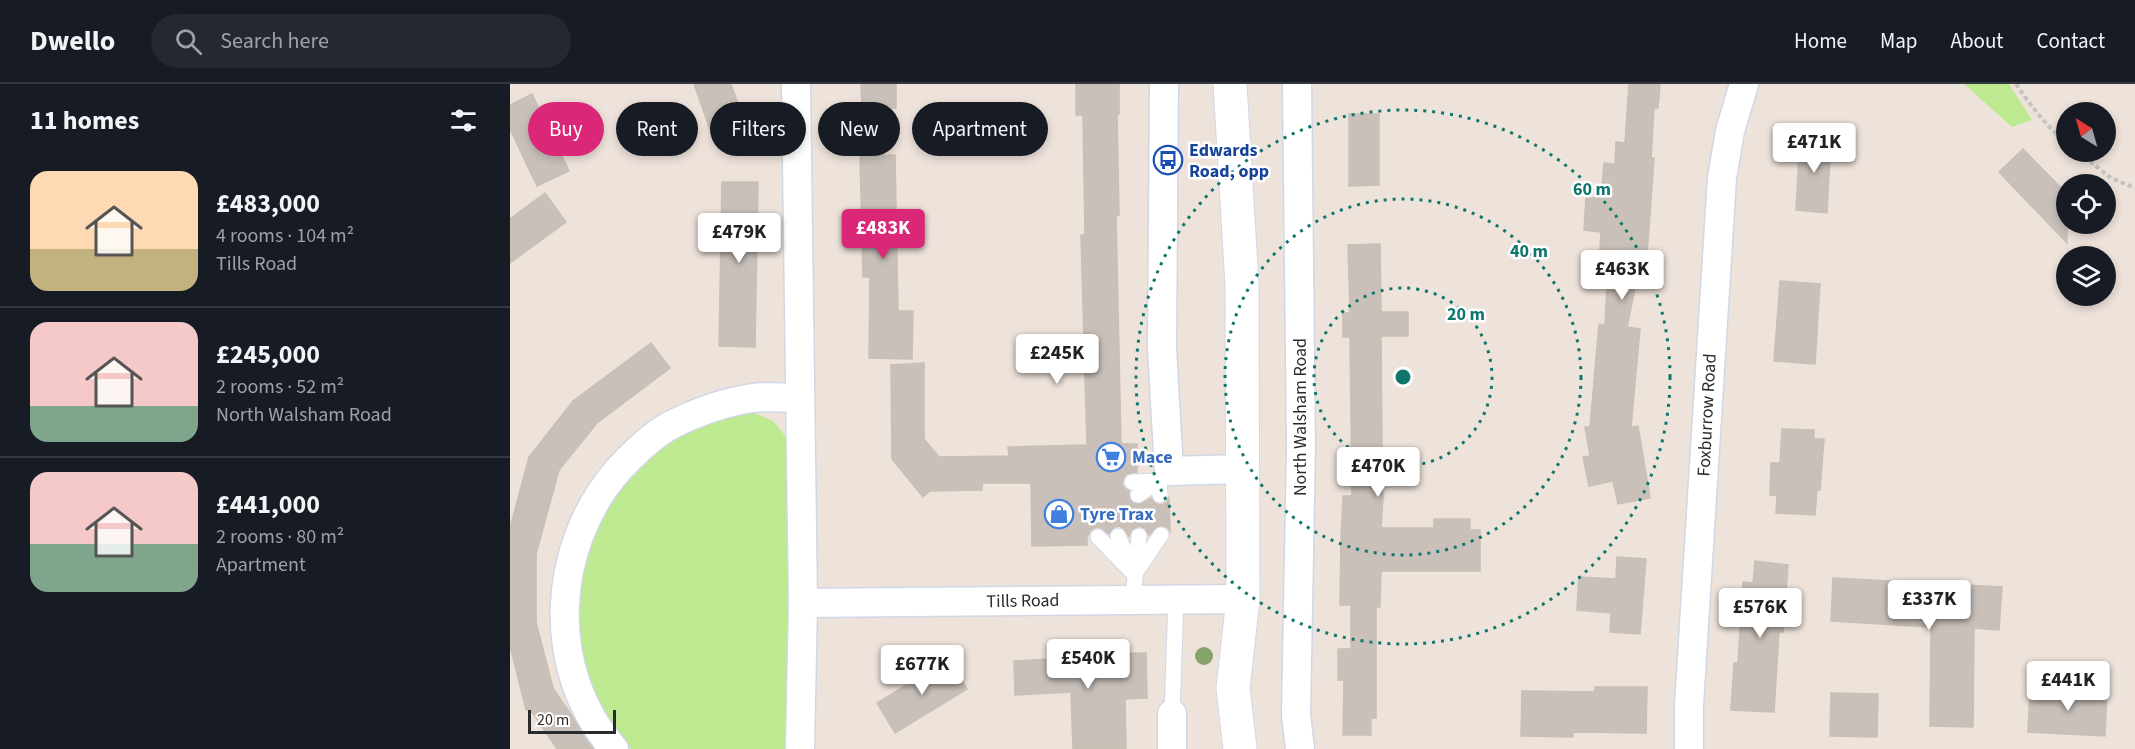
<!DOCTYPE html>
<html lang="en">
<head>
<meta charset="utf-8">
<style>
  :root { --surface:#171b24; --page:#242831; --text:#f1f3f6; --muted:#9ea1a6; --line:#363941; --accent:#db2777 }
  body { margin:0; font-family:"Source Sans 3",sans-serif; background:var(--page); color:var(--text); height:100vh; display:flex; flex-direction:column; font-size:22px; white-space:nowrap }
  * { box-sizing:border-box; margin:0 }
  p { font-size:20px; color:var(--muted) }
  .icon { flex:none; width:33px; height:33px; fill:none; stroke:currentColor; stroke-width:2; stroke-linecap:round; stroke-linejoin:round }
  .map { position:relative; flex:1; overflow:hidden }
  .side { display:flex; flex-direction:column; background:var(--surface); width:510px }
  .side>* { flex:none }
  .guide { position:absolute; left:18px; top:18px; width:570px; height:54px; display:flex; gap:12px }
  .needle { width:39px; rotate:323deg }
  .buttons { position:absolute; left:1546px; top:18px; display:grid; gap:12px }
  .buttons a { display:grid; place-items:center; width:60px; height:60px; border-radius:50%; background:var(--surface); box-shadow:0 3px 9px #0003; font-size:30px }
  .scale { position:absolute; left:18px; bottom:15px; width:88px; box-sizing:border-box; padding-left:6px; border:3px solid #2a2a2a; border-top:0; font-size:16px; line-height:21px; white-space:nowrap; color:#2a2a2a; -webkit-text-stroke:4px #fff; paint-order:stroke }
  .price { position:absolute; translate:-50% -51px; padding:0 14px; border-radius:6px; background:#fff; color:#222; font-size:20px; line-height:39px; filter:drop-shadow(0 2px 3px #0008) }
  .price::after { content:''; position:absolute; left:50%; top:36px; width:18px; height:14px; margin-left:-9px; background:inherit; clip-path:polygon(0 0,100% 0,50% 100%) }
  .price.selected { background:var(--accent); color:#fff }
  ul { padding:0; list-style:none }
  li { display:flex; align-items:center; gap:18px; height:150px; padding:0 30px }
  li+li { border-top:2px solid var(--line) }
  li span { display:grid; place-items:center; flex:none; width:168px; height:120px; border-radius:18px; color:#555 }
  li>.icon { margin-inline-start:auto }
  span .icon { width:72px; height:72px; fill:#fffc; stroke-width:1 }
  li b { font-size:26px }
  h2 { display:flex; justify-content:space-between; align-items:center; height:72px; padding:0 30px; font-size:26px }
  .tag { padding:0 21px; border-radius:27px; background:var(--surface); box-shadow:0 3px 9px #0003; font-size:21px; line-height:54px }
  .tag.selected { background:var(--accent); color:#fff }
  header { display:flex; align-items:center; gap:36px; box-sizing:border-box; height:84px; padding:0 30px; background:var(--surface); border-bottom:2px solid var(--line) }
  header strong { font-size:28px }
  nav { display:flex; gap:33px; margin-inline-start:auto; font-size:21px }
  .search { width:420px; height:54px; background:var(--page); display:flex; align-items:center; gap:15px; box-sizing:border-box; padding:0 21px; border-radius:33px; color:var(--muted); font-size:22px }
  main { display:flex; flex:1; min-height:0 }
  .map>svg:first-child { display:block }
</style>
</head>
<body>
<header>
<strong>Dwello</strong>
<div class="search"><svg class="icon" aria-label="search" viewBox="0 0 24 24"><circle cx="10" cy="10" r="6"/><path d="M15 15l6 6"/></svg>Search here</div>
<nav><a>Home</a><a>Map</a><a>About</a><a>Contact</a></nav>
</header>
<main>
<section class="side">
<h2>11 homes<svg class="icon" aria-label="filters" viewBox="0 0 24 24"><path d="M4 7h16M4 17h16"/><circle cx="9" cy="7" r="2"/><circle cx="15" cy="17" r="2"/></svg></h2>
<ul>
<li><span style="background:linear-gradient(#ffd9b3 65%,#c2b280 0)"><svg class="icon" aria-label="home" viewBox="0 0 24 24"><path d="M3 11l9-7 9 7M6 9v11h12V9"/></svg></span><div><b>£483,000</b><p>4 rooms · 104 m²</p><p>Tills Road</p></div></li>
<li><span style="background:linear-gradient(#f6c9c9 70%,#7fa58c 0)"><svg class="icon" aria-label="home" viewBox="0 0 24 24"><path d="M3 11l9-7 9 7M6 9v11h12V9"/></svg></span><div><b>£245,000</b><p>2 rooms · 52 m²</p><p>North Walsham Road</p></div></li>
<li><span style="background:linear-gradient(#f6c9c9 60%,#7fa58c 0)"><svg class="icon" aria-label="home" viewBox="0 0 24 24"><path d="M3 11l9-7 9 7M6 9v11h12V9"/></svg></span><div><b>£441,000</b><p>2 rooms · 80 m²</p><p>Apartment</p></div></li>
</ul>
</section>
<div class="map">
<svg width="1625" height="665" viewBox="0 0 1625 665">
  <rect width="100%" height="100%" fill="#eee3db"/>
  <path fill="#bdea91" d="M1454,0H1499L1522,36L1502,43Z
    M241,328L263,337L278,355L282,665H121L103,645L82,610L69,571L64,530L81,450L121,385L166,351L205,332Z"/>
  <path fill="#c9c0ba" stroke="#c9bfb4" stroke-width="1.5" d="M184,0H221L234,36L201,48Z
    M351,0H386V24L352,25Z
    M566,0H609V30H607L609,131H606L611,360H627V388L616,390L612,399L614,404L619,407L620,416L624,420L633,419L641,414L645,419L651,421L656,419L659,414L660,447L657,443L651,441L646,443L639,451L635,444L629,442L621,446L619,452L614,445L610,442L604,443L599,450L591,444L586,443L581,446L577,453V461L522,462L521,399H472V406L420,407L413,413L382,375L381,281L414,279V355L429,373L499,372L498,363L577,361L571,151H575L573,31H566Z
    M1119,0H1150L1148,24H1144L1141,74H1144L1135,199L1126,200L1117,243L1130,245L1121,343L1128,342L1140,414L1108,420L1103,397L1079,402L1073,373L1080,372L1075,343H1080L1089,240L1095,241L1099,166H1090L1091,148L1074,146L1076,114H1091L1094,79L1105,80L1106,58L1115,59Z
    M22,10L59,87L27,102L0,45V21Z
    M839,30H869V101L839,102Z
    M1290,51L1321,53L1317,129L1286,126Z
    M1513,65L1557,110V159L1489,88Z
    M385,71L388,227H403L402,275L359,274L360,193H353L350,72Z
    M212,98H248L245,263L209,262Z
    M35,109L56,138L0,179V135Z
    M870,160L871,228H898V252H871L872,366H869L873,413L871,444H924V435H960V446H970V487H871L870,523H866V634H861V651H833L834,596H828V565H841V521H830L831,455L833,412H842L840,253H833V229H840L838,161Z
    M1270,197L1310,200L1305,280L1264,277Z
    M141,259L160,284L87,339L49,386L26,470V538L43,604L84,665H47L20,625L16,626L0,562V444L19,373L63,317Z
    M1272,345L1304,346V355H1314L1310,406H1307L1305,431L1266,429L1267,411H1260L1261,379H1270Z
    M1107,473L1136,475L1130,550L1100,548L1101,529L1067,526L1069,493L1106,495Z
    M1245,477L1278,481L1273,548H1269L1264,628L1221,626L1224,579H1228L1233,498L1243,499Z
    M1323,494L1492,503L1489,546L1464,544L1463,643L1420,642L1421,543L1321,537Z
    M540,558L567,559L566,570L636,569L637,614L615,615L616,665H563L561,608L505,611L504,577L540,575Z
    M439,575L457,605L385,649L367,619Z
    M1085,603H1137L1136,649L1063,648V653L1011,652L1012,607L1085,608Z
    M1520,605L1597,608L1595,652L1518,648Z
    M1321,609L1368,610L1367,653L1320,652Z"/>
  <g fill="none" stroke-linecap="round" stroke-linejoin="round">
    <g stroke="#d0d7e5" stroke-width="17">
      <path id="lane" d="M622,398L649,397L659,387
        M628,411L649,397L650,411
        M608,452L621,482
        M588,453L624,490
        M626,488L651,451
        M623,515L629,452
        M662,630L666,515"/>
    </g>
    <g stroke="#d0d7e5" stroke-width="31">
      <path id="street" d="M286,0L293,519L290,665
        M654,0L652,264L659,387L732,385
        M787,0L791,362L786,631L790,665
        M293,519L733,515
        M104,665C34,586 41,462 109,385C124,369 141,352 161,341C187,328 215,318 243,314C258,312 274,314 289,314
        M662,665V630
        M1179,665V621L1212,94L1220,47L1234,0"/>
    </g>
    <g stroke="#d0d7e5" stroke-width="35">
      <path id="secondary" d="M720,0L732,201L733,515L723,604L730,665"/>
    </g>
    <path stroke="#c3c3c3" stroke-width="4" stroke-dasharray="4.5 3" stroke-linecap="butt" d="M1506,0C1520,21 1537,43 1557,59
      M1568,68L1601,94L1625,104"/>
    <use href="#lane" stroke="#fff" stroke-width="15"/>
    <use href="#street" stroke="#fff" stroke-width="28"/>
    <use href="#secondary" stroke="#fff" stroke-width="33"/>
  </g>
  <circle fill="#87a36d" cx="694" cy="572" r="9"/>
  <g fill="none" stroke="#0f766e" stroke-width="3" stroke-dasharray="3 6">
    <circle cx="893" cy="293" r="89"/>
    <circle cx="893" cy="293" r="178"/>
    <circle cx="893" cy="293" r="267"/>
  </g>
  <defs>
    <g id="bus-ring" transform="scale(1.5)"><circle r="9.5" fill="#fff" stroke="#1a4fb4" stroke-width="1.5"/><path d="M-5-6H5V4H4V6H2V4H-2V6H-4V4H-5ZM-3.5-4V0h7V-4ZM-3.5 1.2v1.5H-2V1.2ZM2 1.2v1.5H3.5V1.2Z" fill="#1a4fb4"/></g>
    <g id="supermarket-ring" transform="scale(1.5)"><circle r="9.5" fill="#fff" stroke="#3f7fe0" stroke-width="1.5"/><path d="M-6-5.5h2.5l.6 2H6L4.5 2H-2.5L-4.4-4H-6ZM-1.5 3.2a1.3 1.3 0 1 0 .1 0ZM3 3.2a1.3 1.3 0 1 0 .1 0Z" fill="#3f7fe0"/></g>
    <g id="shop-ring" transform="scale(1.5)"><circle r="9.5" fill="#fff" stroke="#3f7fe0" stroke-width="1.5"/><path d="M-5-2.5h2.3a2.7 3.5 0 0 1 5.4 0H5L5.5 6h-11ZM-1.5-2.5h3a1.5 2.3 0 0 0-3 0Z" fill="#3f7fe0"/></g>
  </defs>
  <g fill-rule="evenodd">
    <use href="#bus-ring" x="658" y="76"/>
    <use href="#supermarket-ring" x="601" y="373"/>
    <use href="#shop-ring" x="549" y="430"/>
  </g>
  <g text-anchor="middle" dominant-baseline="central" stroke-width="5" stroke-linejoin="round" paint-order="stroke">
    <g font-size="18" font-weight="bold" fill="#164399" stroke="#fff" text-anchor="start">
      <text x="679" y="66">Edwards<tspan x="679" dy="21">Road, opp</tspan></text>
    </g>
    <g font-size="18" fill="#2a2a2a" stroke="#fff">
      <text transform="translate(1197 331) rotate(-87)">Foxburrow Road</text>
      <text transform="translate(790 333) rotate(-90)">North Walsham Road</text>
      <text transform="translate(513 517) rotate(-1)">Tills Road</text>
    </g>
    <g font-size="18" font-weight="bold" fill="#366cbe" stroke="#fff" text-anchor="start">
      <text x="622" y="373">Mace</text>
      <text x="570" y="430">Tyre Trax</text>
    </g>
  </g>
  <circle cx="893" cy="293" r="9" fill="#0f766e" stroke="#fff" stroke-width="3"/>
  <g font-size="18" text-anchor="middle" font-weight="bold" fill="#0f766e" stroke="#fff" stroke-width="5" stroke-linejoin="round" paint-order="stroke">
    <text x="1082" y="111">60 m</text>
    <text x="1019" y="173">40 m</text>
    <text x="956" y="236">20 m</text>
  </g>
</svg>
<div class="buttons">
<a><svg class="needle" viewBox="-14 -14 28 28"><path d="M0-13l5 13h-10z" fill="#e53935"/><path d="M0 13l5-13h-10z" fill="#9ea1a6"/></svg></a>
<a><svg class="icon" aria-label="locate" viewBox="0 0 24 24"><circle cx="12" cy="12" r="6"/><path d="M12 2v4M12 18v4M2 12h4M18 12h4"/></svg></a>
<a><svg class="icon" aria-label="layers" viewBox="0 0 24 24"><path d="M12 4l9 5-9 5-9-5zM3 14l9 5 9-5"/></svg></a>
</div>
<div class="scale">20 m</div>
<b class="price" style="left:1304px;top:90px">£471K</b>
<b class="price selected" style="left:373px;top:176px">£483K</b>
<b class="price" style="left:229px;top:180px">£479K</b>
<b class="price" style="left:1112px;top:217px">£463K</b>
<b class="price" style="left:547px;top:301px">£245K</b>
<b class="price" style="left:868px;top:414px">£470K</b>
<b class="price" style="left:1419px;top:547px">£337K</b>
<b class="price" style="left:1250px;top:555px">£576K</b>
<b class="price" style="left:578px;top:606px">£540K</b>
<b class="price" style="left:412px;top:612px">£677K</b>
<b class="price" style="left:1558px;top:628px">£441K</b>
<div class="guide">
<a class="tag selected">Buy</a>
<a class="tag">Rent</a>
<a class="tag">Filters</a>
<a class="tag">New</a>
<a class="tag">Apartment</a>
</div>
</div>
</main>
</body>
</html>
